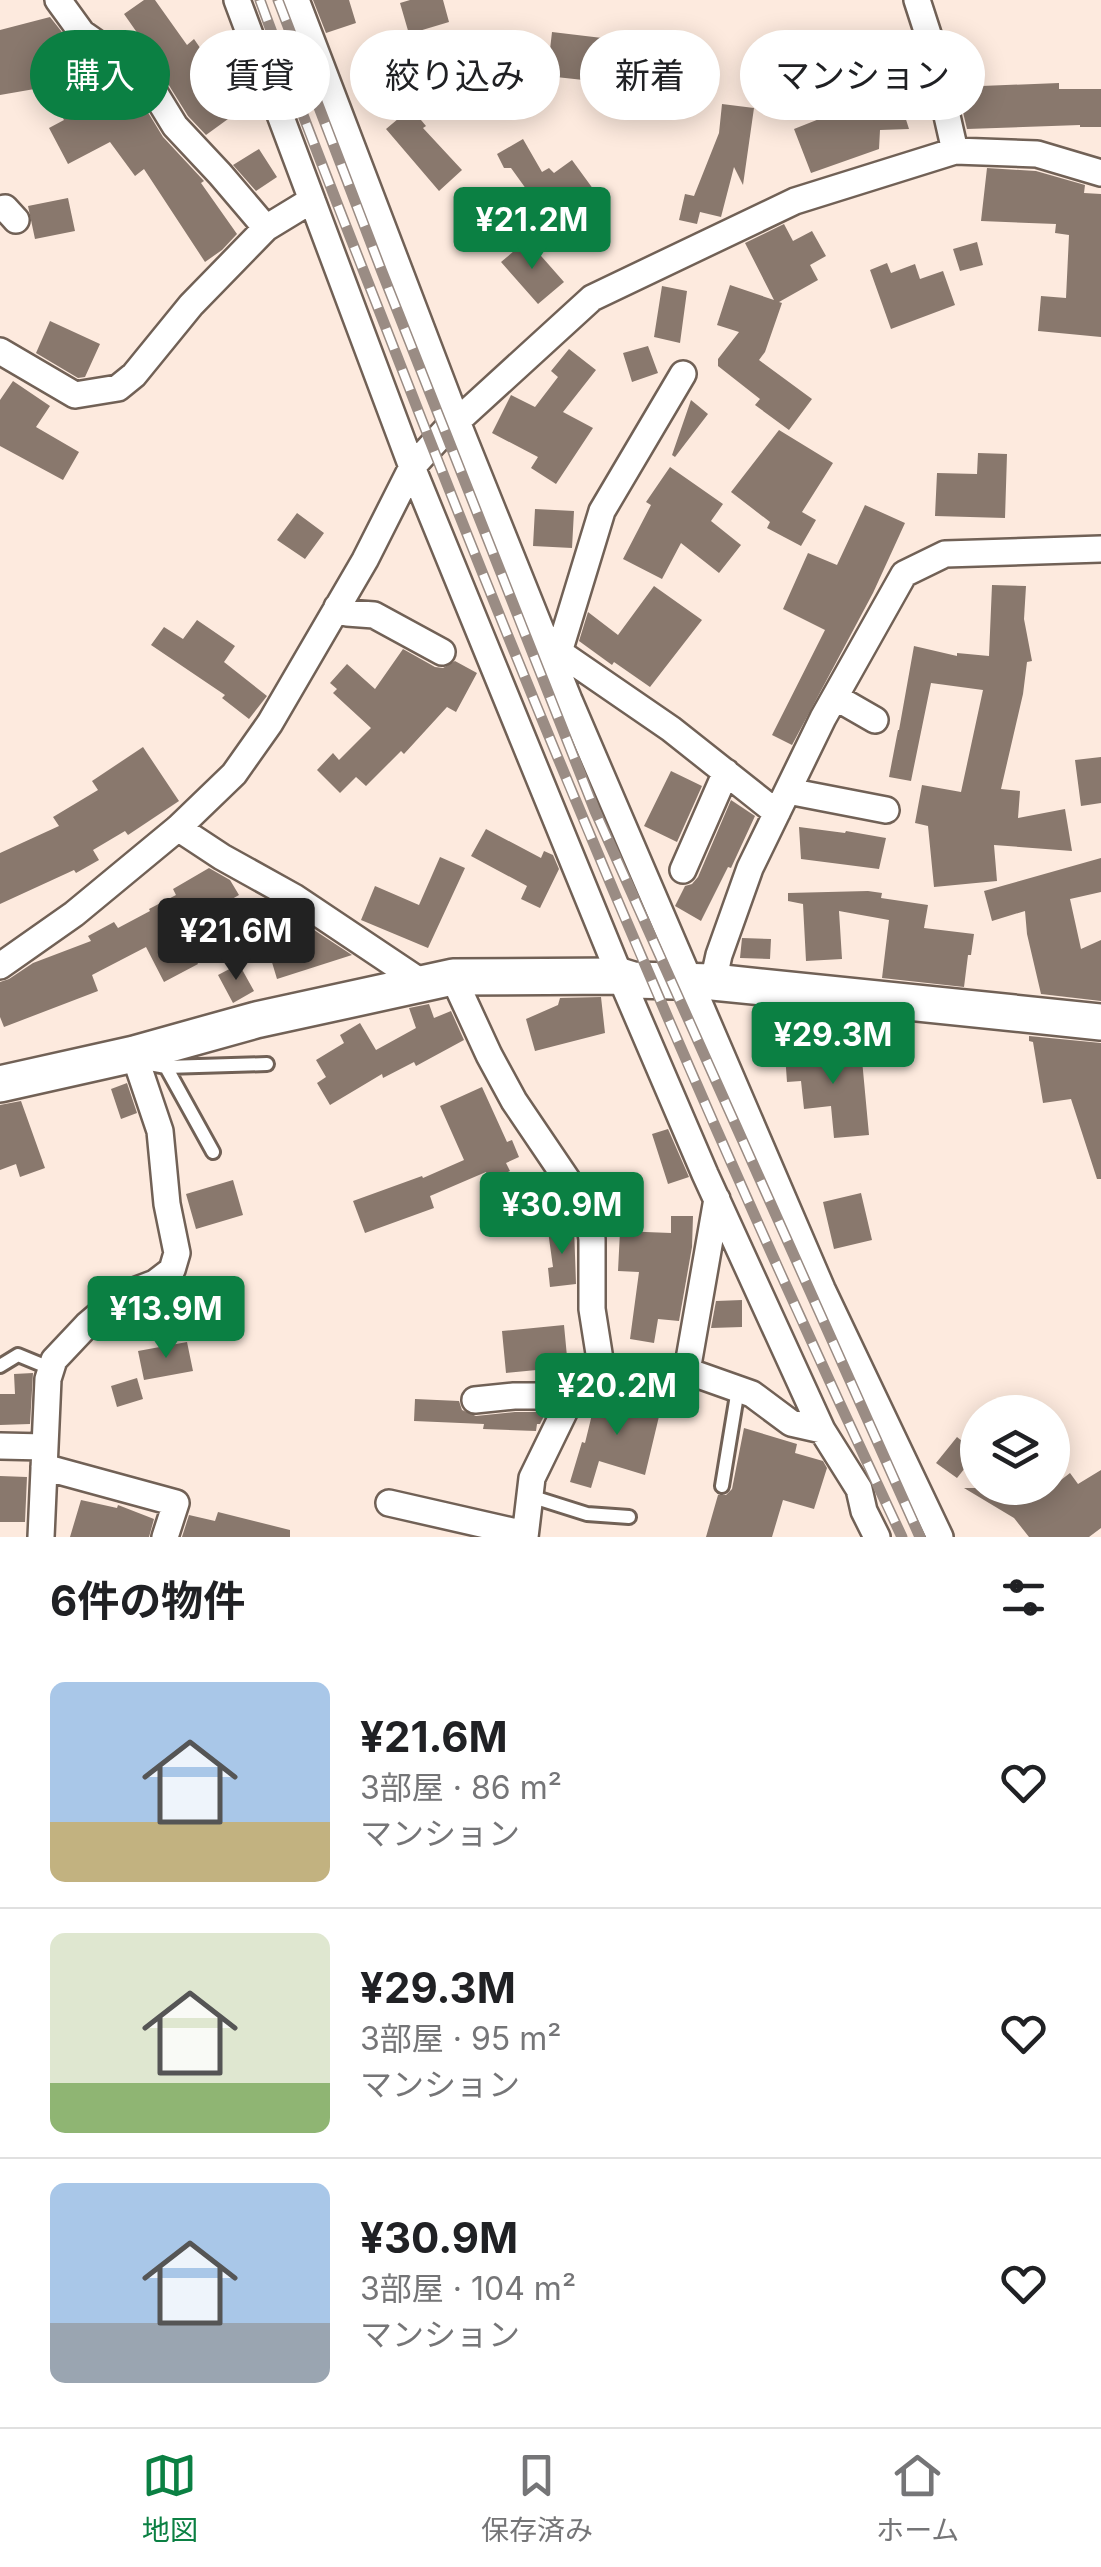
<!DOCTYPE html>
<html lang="ja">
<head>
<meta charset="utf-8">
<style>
  :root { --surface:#fff; --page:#f6f6f6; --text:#202124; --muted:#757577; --line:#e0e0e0; --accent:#0b8043 }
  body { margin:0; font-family:Inter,"Noto Sans JP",sans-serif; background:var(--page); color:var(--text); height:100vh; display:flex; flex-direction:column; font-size:38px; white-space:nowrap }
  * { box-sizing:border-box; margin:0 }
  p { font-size:32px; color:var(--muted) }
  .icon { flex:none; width:55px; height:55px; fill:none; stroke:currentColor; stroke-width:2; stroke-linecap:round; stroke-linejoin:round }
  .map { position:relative; height:1537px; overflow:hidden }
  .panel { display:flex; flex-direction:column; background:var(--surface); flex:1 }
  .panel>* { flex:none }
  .hud { position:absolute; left:30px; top:30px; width:1042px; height:90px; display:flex; gap:20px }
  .buttons { position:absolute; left:960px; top:1395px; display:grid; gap:20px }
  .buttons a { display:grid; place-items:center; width:110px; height:110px; border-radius:50%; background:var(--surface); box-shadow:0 5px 25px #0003; font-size:50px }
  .price { position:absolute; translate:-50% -85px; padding:0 22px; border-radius:10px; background:var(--accent); color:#fff; font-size:32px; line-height:65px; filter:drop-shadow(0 2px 5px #0008) }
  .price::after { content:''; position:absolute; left:50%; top:60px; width:30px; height:22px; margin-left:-15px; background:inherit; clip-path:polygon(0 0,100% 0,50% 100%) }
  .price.active { background:#222; color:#fff }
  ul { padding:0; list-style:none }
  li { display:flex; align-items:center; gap:30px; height:250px; padding:0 50px }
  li+li { border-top:2px solid var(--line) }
  li span { display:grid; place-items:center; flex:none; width:280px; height:200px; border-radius:15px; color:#555 }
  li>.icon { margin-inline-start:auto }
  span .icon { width:120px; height:120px; fill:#fffc; stroke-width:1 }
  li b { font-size:42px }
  h2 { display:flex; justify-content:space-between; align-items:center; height:120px; padding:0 50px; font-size:42px }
  .chip { padding:0 35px; border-radius:45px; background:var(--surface); box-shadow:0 5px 25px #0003; font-size:35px; line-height:90px }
  .chip.active { background:var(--accent); color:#fff }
  .tab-bar { display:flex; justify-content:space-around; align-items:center; height:140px; border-top:2px solid var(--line); background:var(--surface); font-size:28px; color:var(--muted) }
  .tab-bar a { display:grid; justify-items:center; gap:5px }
  .tab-bar .active { color:var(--accent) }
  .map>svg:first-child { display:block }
</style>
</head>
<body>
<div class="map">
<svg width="1101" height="1537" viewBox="0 0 1101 1537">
  <rect width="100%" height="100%" fill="#fdeade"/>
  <path fill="#89786d" d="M144,0H155L187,45L194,39L214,68L210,71L239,111L206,135L188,116L157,66L159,64L124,14Z
    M313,0H349L356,23L326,33Z
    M410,0H443L449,22L409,34L400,3Z
    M50,17L73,46L77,60L86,55L91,59L110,95L129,85L133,88L163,137L204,181L201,183L237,234L222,250L205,262L144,169L135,176L110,142L68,164L49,128L64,120L46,87L0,95V30Z
    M552,32L644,43L638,86L547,76Z
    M861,55L918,60L919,68L917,92L897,91L909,129L880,130L879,149L811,173L794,129L857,104Z
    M1059,83V89H1101V127H1080V125L967,129L957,87Z
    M722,104L754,108L743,185L734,167L721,217L700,212L697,224L679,220L685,194L694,196L719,133Z
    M411,108L426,126L423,128L462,170L439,191L386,129Z
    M523,139L542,172L549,168L554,173L572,160L599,197L543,236L533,219L542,211L511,168H504L497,154Z
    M259,149L277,177L256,191L233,165Z
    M987,168L1036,171L1085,185L1084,193L1101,194V337L1038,331L1041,296L1066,298L1069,235L1055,233L1056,224L981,221Z
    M68,198L75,231L35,239L28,206Z
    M784,224L793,241L812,231L826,256L810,265L818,280L779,302L782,303L765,352L759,360L812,399L789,430L755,405L760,399L718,366V359L739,332L717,325L730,285L774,300L745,243Z
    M527,240L564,282L538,304L501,262Z
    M977,242L983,265L960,271L953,249Z
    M887,263L891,273L915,264L920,279L943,271L955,305L891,329L870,270Z
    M662,286L687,291L680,343L654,337Z
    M50,321L100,344L85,377L78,378L36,353Z
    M648,346L658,373L632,382L623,353Z
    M569,349L596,370L563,412L593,428L556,484L531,468L538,457L492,433L511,395L535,407L558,377L551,371Z
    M13,381L50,406L36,427L79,452L63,480L0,446V400Z
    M691,400L708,414L675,457L672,455Z
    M779,430L833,463L802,512L816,520L801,546L767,528L770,522L731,492Z
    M978,453L1007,454L1005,518L935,516L937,473L977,474Z
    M670,467L723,504L711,521L741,545L719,573L681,543L662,579L623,559L651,505L646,502Z
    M865,505L905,523L873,593L792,745L772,735L825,630L783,609L808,553L837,565Z
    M535,509L574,511L572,548L533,546Z
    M297,513L324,533L305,559L277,540Z
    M992,585L1026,586L1024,619L1032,661L1027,662L1023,694L1001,789L1020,791L1018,818L1065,809L1072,851L994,845L997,881L934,887L928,826L915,823L922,785L961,792L983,690L931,683L911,781L889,777L898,730H899L914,646L957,656V653L989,656Z
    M654,586L702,620L650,687L614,662L612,665L579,641L588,612L618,635Z
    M197,620L235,646L224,662L267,696L249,719L222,698L225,695L151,645L164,627L183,639Z
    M403,649L435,667L443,668L455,661L477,673L456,712L447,707L404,754L401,751L366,786L356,777L340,793L317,770L333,753L339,760L371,728L333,693L337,689L330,683L347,664L375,689Z
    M143,747L179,801L128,835L125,831L93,850L99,860L76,873L74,870L0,904V853L59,826L53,817L98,790L92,781Z
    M1101,757V803L1081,806L1075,760Z
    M671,771L702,786L677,842L644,826Z
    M731,800L755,816L731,868L728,867L701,921L675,906L685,886L692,884L698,877Z
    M799,827L845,833L846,831L886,838L879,869L801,859Z
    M486,829L541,858L544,851L553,855L559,869L540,908L521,899L527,886L471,856Z
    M440,857L465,868L428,948L361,920L375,886L419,905Z
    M1101,858V892L1070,899L1081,949L1101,940V1001L1041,994L1027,934L1025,911L992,921L984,891Z
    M209,868L230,880L239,895L180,929L198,964L164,982L146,947L92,975L98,991L4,1027L0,1017V982L9,979L33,963L91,941L88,936L114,922L118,928L150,911L149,909L176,895L173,889Z
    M868,891L882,893L881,898L928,905L924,928L974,934L971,955H968L964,987L882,978L889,920L839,911L842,959L806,961L803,904L788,901V893Z
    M308,926L352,955L277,979L265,939Z
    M742,938L771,939L770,959L740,958Z
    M239,964L254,991L233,1003L218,975Z
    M601,997L605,1033L535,1051L526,1019L558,1005L560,998Z
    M429,1004L434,1018L451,1011L464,1040L416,1066L414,1062L383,1078L382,1074L330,1105L317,1083L326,1077L316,1060L344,1043L340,1035L360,1023L376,1050L416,1028L409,1008Z
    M1029,1036L1101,1043V1179H1097L1071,1099L1043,1103L1033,1042L1029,1041Z
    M861,1049L869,1135L834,1138L831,1106L804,1109L801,1081L787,1082L785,1054Z
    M127,1083L137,1113L121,1119L111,1089Z
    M482,1087L507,1142L512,1140L519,1157L506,1163L510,1171L489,1181L486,1172L430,1196L434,1208L365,1233L353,1201L422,1176L423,1178L464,1160L440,1106Z
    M21,1101L45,1168L20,1177L16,1164L0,1170V1105Z
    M668,1129L689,1177L668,1184L652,1134Z
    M233,1180L243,1215L196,1229L186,1194Z
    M861,1193L872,1240L834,1249L823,1202Z
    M671,1216H693L692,1247L679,1321L658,1319L654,1343L630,1339L639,1272L618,1271L620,1231L671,1233Z
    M574,1227L576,1284L550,1287L548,1268L553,1267L548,1231Z
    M742,1300V1327L711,1328L716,1301Z
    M564,1325L568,1367L506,1373L502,1331Z
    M187,1342L193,1371L144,1380L138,1351Z
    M33,1373L30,1424L0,1425V1394H15L14,1374Z
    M137,1378L143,1399L117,1407L111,1386Z
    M597,1394L661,1408L645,1475L599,1461L591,1488L570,1482L582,1442L585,1443Z
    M415,1399L459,1401L462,1410L476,1416L515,1412H544V1416L540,1424H537L536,1431L483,1429L484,1424L414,1421Z
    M744,1428L797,1444L795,1453L823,1461L827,1468L814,1509L783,1500L772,1537H706L718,1495H726L732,1489Z
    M957,1437L977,1453L957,1478L936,1463Z
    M1101,1470V1528L1089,1537H1029L1014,1518L964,1488H1015L1035,1500L1070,1473L1078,1484Z
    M0,1476L27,1477L25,1522H0Z
    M81,1500L117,1508L118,1505L154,1519L149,1537H70Z
    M218,1512L290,1530V1537H182L189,1515L215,1521Z"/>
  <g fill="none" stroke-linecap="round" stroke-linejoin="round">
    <g stroke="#716156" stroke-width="18">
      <path id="lane" d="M144,1063L166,1067L213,1152
        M166,1067L267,1064
        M0,1366L18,1355L52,1369
        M722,1486L738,1389
        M530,1496L587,1514L629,1517"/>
    </g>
    <g stroke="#716156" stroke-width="30">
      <path id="street" d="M58,0L82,33L145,77L175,126L220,174L266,228L312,200
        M237,0L412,467L620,976L705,1174L822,1430L859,1489L864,1511L877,1537
        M296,0L456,419L569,700L822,1289L940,1537
        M917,0L929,37L955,151
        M0,209L5,208L16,220
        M0,351L75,395L118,388L134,375L191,305L266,228
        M683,374L602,511L559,652L671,729L777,813
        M337,607L347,613L374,615L442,652
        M835,697L875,720
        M788,791L886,810
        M178,828L222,857L294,897L424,984
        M683,870L726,772
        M0,966L74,914L178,828L234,774L270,723L365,560L412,467L456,419L465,414L592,298L795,201L955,151L1037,154L1101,173
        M453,977L489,1055L514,1101L587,1209L592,1239V1309L601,1366
        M713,982L719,955L750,868L823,718L904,574L945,554L1101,549
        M687,1371L717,1199
        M475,1400L514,1396H572
        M0,1446L45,1447
        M44,1467L176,1503L165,1537
        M389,1503L525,1534
        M41,1537L48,1379L54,1360L87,1325L121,1296L155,1283L172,1270L177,1253L167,1204L160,1131L134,1054
        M525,1537L532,1478L572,1396L601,1366L672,1378L687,1371L752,1394L791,1423L822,1430"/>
    </g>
    <g stroke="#716156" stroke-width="40">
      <path id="secondary" d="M0,1084L134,1054L256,1020L453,977L620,976L633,980L713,982L1101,1022"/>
    </g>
    <use href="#lane" stroke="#fff" stroke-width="12"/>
    <use href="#street" stroke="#fff" stroke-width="25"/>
    <use href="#secondary" stroke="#fff" stroke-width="35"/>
    <g stroke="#9a8c84" stroke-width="11">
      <path id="rail" d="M260,0C300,110 343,219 386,328C544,737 715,1140 902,1537
        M278,0L382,272L595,811L920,1537"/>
    </g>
    <use href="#rail" stroke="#fff" stroke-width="8" stroke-dasharray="22" stroke-linecap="butt"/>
  </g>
</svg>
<div class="buttons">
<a><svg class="icon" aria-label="layers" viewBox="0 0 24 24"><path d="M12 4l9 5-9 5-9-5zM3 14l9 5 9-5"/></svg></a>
</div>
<b class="price" style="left:532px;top:272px">¥21.2M</b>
<b class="price active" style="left:236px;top:983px">¥21.6M</b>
<b class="price" style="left:833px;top:1087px">¥29.3M</b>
<b class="price" style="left:562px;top:1257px">¥30.9M</b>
<b class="price" style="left:166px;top:1361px">¥13.9M</b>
<b class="price" style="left:617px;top:1438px">¥20.2M</b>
<div class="hud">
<a class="chip active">購入</a>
<a class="chip">賃貸</a>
<a class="chip">絞り込み</a>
<a class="chip">新着</a>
<a class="chip">マンション</a>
</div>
</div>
<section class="panel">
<h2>6件の物件<svg class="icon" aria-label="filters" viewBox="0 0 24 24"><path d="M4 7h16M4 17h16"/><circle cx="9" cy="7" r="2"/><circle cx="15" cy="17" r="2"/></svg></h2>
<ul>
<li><span style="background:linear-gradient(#a9c7e8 70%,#c2b280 0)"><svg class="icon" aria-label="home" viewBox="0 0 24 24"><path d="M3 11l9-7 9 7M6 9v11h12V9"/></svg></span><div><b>¥21.6M</b><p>3部屋 · 86 m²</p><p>マンション</p></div><svg class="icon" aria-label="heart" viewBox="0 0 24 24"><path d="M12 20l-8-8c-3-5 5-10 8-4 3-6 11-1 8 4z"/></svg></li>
<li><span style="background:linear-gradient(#dfe7d0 75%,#8fb573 0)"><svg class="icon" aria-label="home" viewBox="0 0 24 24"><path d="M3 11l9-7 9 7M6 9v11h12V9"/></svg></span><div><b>¥29.3M</b><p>3部屋 · 95 m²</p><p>マンション</p></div><svg class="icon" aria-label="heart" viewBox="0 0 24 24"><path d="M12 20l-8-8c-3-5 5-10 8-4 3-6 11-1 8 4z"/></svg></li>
<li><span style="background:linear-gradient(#a9c7e8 70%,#9aa5b1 0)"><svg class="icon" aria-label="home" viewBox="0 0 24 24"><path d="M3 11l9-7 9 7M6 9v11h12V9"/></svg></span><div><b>¥30.9M</b><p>3部屋 · 104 m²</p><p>マンション</p></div><svg class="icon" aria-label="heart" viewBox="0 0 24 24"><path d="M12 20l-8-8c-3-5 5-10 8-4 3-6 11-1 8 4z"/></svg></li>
</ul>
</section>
<nav class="tab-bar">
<a class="active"><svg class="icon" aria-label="map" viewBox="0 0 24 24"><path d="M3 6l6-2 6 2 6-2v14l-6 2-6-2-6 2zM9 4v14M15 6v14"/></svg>地図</a>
<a><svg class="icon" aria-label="saved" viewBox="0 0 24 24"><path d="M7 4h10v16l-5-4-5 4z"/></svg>保存済み</a>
<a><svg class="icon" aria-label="home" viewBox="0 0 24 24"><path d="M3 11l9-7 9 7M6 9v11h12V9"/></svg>ホーム</a>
</nav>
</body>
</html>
